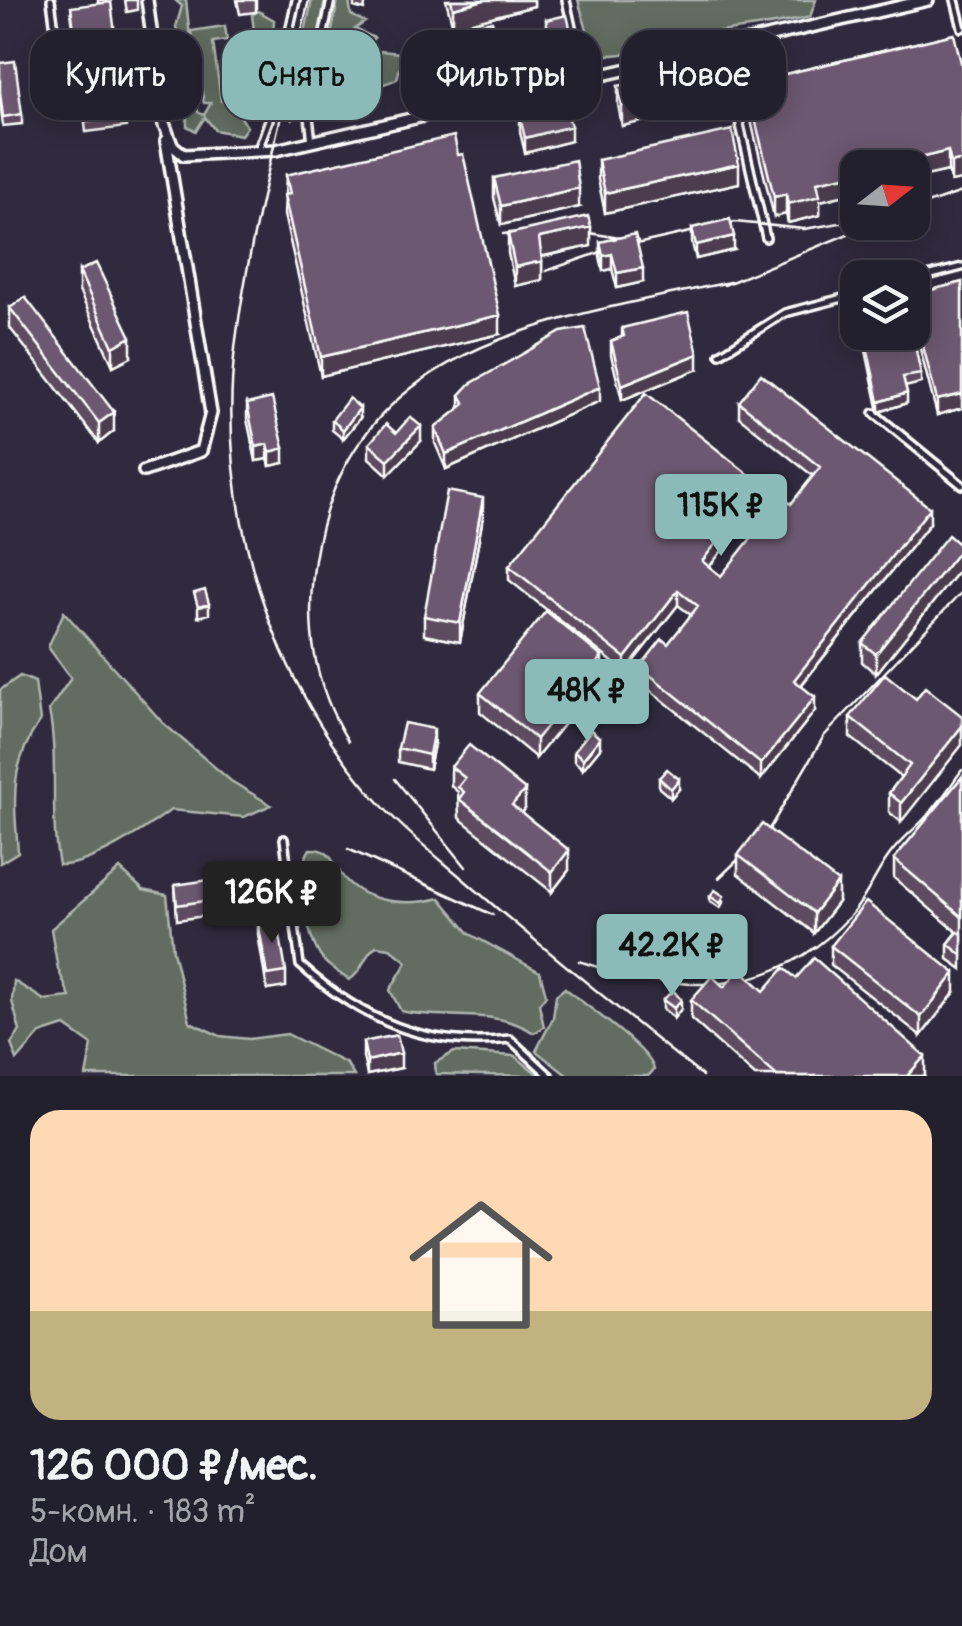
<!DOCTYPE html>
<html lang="ru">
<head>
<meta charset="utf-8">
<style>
  :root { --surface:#23202e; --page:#2b2836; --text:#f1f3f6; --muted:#a3a3aa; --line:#403e4a; --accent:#8bbbb9 }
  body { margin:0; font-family:Pangolin,sans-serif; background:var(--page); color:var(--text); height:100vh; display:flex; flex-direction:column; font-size:38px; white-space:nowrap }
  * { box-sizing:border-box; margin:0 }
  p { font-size:32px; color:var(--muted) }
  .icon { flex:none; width:55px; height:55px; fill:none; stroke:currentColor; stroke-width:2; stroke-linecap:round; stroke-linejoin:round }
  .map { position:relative; height:1076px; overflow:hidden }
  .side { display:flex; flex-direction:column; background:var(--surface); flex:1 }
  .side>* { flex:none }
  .hud { position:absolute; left:30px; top:30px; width:902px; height:90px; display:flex; gap:20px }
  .needle { width:65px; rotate:73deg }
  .tools { position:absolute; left:840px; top:150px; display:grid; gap:20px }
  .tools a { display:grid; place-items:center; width:90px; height:90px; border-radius:20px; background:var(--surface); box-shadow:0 5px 25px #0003,0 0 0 2px var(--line); font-size:50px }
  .price { position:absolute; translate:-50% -85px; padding:0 22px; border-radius:10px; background:var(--accent); color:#111; font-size:32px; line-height:65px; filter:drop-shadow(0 2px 5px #0008) }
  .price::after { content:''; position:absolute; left:50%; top:60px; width:30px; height:22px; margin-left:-15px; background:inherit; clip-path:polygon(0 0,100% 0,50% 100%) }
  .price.on { background:#222; color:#fff }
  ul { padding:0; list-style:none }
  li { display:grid; align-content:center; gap:20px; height:530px; padding:0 30px }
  li span { display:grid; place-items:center; height:310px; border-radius:30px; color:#555 }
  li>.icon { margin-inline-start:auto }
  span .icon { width:180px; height:180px; fill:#fffc; stroke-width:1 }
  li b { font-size:42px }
  .tag { padding:0 35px; border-radius:30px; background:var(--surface); box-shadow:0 5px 25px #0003,0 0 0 2px var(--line); font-size:35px; line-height:90px }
  .tag.on { background:var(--accent); color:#111 }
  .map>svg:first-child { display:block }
</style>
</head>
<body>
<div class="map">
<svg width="962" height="1076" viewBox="0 0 962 1076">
  <rect width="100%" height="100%" fill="#2f2a3d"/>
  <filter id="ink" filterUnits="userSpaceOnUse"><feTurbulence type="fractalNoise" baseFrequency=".01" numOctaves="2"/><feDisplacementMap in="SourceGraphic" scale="20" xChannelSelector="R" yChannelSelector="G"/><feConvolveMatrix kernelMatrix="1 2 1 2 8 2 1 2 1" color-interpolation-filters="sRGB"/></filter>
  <g filter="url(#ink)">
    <path fill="#626c60" stroke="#b0b6b0" stroke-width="2.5" d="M175,0H186L198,112L204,115L211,103H204L191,31L225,26L227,40L213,42L221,101L238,107L234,98L246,75L245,51L254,31L252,15L258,11L274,20L273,35L252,46L254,72L262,70L266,77L260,84L249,81V95L256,93L261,97V109L255,116L246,111L239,114L247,127L241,135L215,130L205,117L196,131L187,126L185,60L176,27L182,6Z
      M312,0H325L304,112L292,120L288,110Z
      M338,0H349L351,15L365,22L355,29L374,38L358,55V74L373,80L377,77L375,60L381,51L409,54L411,65L400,68L397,79C387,84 337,98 327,97L321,87Z
      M578,0H816L810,17C773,26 737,29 699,35C667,40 640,55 607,55L590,40Z
      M64,612L163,723L231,781L271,805L244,817L171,810C145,829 89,867 59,865C49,813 59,762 49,710L71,678L48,647Z
      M20,676L35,682L40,721C9,765 14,800 18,852L0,863V690Z
      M310,849C332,848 332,863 344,878C366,904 410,906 440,898L470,934L540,972L546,995L539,1004L544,1027L534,1033C496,1007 443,1021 401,1011L390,990L407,962L390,948L376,946C363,956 363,972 349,980C341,974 329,967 323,960C306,939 294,871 310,849Z
      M120,869L143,890L167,895L173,951L190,1022L220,1036L249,1039L287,1034L347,1064L354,1076H86L92,1045L65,1026L40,1034L17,1060L11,1044L20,1031L12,1001L14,981L44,1000L70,997L58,969L51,929Z
      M565,988C585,1006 651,1049 654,1070L648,1076H568L536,1051L553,1018L556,995Z
      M454,1052L515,1056L540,1076L436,1074L435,1063Z"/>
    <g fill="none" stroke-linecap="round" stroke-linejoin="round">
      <g stroke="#fff" stroke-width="12">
        <path id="lane" d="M51,0L66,111
          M566,0L583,78
          M955,0L962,28
          M722,47L766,238
          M312,142L308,108L331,0
          M258,150L270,117L296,0
          M912,280L962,267
          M720,354L785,313L858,294
          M874,413L962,485
          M284,839L300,965C362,1020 426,1049 510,1039L550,1076"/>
      </g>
      <g stroke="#fff" stroke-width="16">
        <path id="street" d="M147,0L164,126
          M164,123L172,145L184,155L276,150L928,0
          M144,471L201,451L211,413L166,141"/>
      </g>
      <use href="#lane" stroke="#2f2a3d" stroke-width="5"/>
      <use href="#street" stroke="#2f2a3d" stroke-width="9"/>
      <path stroke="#fff" stroke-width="2.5" d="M309,0C283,112 251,226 236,340C214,505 270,686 384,808C410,836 440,859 469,884C544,950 624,1013 702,1076
        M912,209L962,192
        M503,234L553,227L638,241
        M546,271L601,252L735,222L804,229L858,220
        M724,285L877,222
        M348,741C313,684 305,626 315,560C349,340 554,320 734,281
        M395,779L466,867
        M348,849L493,915
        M719,878L768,831L824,736L962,592
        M579,961C680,995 774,1000 851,915C866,898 875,875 888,857C898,842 913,831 925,818C939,804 950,786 962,770"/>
    </g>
    <path fill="#5d4c5f" stroke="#fff" stroke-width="2.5" d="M98,0H106L118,57L129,56L131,82L122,84L126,127L86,132L71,12L98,4Z
      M125,0H137V10L127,12Z
      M237,0H256V12L240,14Z
      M354,0H366L364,10L354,7Z
      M446,0H534V6L453,27Z
      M546,20L572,51L550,56L546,35Z
      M466,27L497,54L471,60L466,42Z
      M954,34L951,182L948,171L912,179V168H858V192L820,201V215L788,223L786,214L774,217L748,108V89L760,86V80Z
      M0,63L22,114V124L3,126L0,102Z
      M618,86L722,104L622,126L618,105Z
      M520,117L571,141L525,153L520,132Z
      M598,160L739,183L605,213L598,179Z
      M286,175L500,334L321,376L284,215Z
      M494,178L579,207L501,225L494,198Z
      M692,228L734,250L696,259L692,243Z
      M508,234L591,246L542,257V280L515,286L508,253Z
      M600,242L643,282L617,288L612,269L603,271L600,256Z
      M79,271L131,357L113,366L79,291Z
      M962,282V408L937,415L912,318V295Z
      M10,308L114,431L99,443L10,328Z
      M622,328L698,369L622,400L611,355V341L622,337Z
      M862,332H912L921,374V383L905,387L907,403L879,412Z
      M460,395L600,401L446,469L435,443V428L460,408Z
      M739,402L930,523L801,686L815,711L761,779L640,682V667L668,644L691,615L678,605L625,672L509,580V566L762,500L709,567L721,576L791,504L813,476L739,417Z
      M247,404L284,463L270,466L268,459L256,461L247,419Z
      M360,418L343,439L332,430V420Z
      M396,433L421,441L388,475L369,458V444Z
      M483,517L460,642L424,635V616Z
      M962,546V566L876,674L862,662V643Z
      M602,677L536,758L480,712V693Z
      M925,687L901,822L889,812V793L901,777L850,737V717L916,699Z
      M434,744L429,769L398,762V748Z
      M600,748L583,769L574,761V751Z
      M451,767L525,809L522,813L569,870L552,892L459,818L458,792L451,786Z
      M962,777V969L948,959V944L957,932L894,878V859Z
      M659,778L679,789L671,798L659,788Z
      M738,855L838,902L814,933L738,874Z
      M175,885L246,895V910L177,920Z
      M710,896L724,901L720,908L710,901Z
      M258,920L286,972V987L267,990L258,934Z
      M692,932L733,963L726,971L692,942Z
      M831,946L955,992L921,1036L831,965Z
      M724,987L764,991L925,1076H755L691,1019V1000Z
      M663,1000L681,1009L674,1018L663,1009Z
      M363,1042L401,1068L367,1075L363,1057Z"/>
    <path fill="#4c3e4e" stroke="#fff" stroke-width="2.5" d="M484,0H534V6L453,27V8Z
      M572,36V51L550,56V41Z
      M497,39V54L471,60V45Z
      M446,55V65L424,71V61Z
      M722,84V104L622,126V106Z
      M571,126V141L525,153V138Z
      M948,151V171L912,179V168H879Z
      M962,160V180L951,182V163Z
      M739,164V183L605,213V193Z
      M858,173V192L820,201V215L788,223V204L817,182Z
      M579,188V207L501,225V206Z
      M786,194V214L774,217V197Z
      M591,227V246L539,257V238Z
      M734,236V250L696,259V245Z
      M612,254V269L603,271V256Z
      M542,261V280L515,286V267Z
      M643,268V282L617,288V273Z
      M500,315V334L321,376V357Z
      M131,337V357L113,366V347Z
      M698,354V369L622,400V385Z
      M600,387V401L446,469V454Z
      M907,393V403L879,412V402Z
      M962,394V408L937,415V400Z
      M360,408V418L343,439V430Z
      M114,412V431L99,443V423Z
      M421,426V441L388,475V460Z
      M268,444V459L256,461V447Z
      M284,448V463L270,466V452Z
      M762,485V500L702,576V561Z
      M483,498V517L460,642V623Z
      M930,508V523L794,694V680Z
      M962,547V566L876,674V654Z
      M678,590V605L625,672V658Z
      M209,604V614L198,617V607Z
      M602,657V677L536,758V739Z
      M815,697V711L761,779V764Z
      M962,726V745L901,822V803Z
      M434,729V744L429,769V755Z
      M600,738V748L583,769V759Z
      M679,779V789L671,798V789Z
      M525,790V809L512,824V805Z
      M569,850V870L552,892V872Z
      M838,882V902L814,933V913Z
      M733,954V963L726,971V961Z
      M955,973V992L921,1036V1017Z
      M681,1000V1009L674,1018V1008Z
      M401,1053V1068L367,1075V1061Z
      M925,1056V1076H907Z"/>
    <path fill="#6c586f" stroke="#fff" stroke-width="2.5" d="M451,0H484L453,8Z
      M111,2L118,57L129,56L131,77L121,79L120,74L81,79V84L71,7Z
      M567,15L572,36L550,41L546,20Z
      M492,21L497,39L471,45L466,27Z
      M954,34L962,67V160L951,163L948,151L879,168H858V173L817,182L820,196L788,204L786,194L774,197L748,89L761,86L760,80Z
      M444,47L446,55L424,61L422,53Z
      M15,61L22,114L3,117L0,92V63Z
      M717,64L722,84L622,106L618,86Z
      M120,74L126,117L86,122L81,79Z
      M565,106L571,126L525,138L520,117Z
      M732,130L739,164L605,193L598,160Z
      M454,136L458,155L463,154L500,315L321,357L284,195L290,194L286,175Z
      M575,160L579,188L501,206L494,178Z
      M588,216L591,227L539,238L542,261L515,267L508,234Z
      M730,219L734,236L696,245L692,228Z
      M635,234L643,268L617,273L612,254L603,256L600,242Z
      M96,263L131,337L113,347L79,271Z
      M962,282V394L937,400L912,303V295Z
      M25,297L114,412L99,423L10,308Z
      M688,312L698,354L622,385L611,341L624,336L622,328Z
      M585,328L600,387L446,454L435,428L465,404L460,395L470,384L561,332Z
      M864,332H912L921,374L903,377L907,393L879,402Z
      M761,374L930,508L794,680L815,697L761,764L640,667L662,639L668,644L698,606L678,590L625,658L509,566L646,393L762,485L702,561L721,576L783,498L791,504L820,467L739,402Z
      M272,398L284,448L270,452L268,444L256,447L247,404Z
      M349,398L360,408L343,430L332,420Z
      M410,417L421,426L388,460L369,444L386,424L396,433Z
      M447,491L483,498L460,623L424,616Z
      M948,535L962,547L876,654L862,643Z
      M205,590L209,604L198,607L194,593Z
      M546,611L602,657L536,739L480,693Z
      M885,674L916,699L925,687L962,716V726L901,803L889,793L910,765L850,717Z
      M404,723L434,729L429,755L398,748Z
      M591,730L600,738L583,759L574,751Z
      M469,745L525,790L512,805L569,850L552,872L459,799L464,792L458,787L465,778L451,767Z
      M667,769L679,779L671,789L659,778Z
      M962,777V917L894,859Z
      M762,824L838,882L814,913L738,855Z
      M243,875L246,895L177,905L175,885Z
      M715,890L724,896L720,903L710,896Z
      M866,902L955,973L921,1017L831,946Z
      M277,917L286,972L267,975L258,920Z
      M699,925L733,954L726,961L692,932Z
      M958,932L962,934V955L948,944Z
      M814,958L925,1056L907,1076H777L691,1000L712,976L724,987L740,969L764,991L784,968L796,978Z
      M673,990L681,1000L674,1008L663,1000Z
      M397,1035L401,1053L367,1061L363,1042Z"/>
  </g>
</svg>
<div class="tools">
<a><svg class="needle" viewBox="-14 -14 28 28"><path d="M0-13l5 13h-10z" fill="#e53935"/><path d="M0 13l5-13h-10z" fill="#a3a3aa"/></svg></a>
<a><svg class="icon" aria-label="layers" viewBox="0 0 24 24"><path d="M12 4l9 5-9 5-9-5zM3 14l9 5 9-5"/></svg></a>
</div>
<b class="price" style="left:721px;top:559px">115K ₽</b>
<b class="price" style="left:587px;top:744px">48K ₽</b>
<b class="price on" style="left:272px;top:946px">126K ₽</b>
<b class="price" style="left:672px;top:999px">42.2K ₽</b>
<div class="hud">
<a class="tag">Купить</a>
<a class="tag on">Снять</a>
<a class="tag">Фильтры</a>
<a class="tag">Новое</a>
</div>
</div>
<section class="side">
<ul>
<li><span style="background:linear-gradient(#ffd9b3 65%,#c2b280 0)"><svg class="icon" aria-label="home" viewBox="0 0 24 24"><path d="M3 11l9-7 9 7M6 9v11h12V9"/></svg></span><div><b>126 000 ₽/мес.</b><p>5-комн. · 183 m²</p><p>Дом</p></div></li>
</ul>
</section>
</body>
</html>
